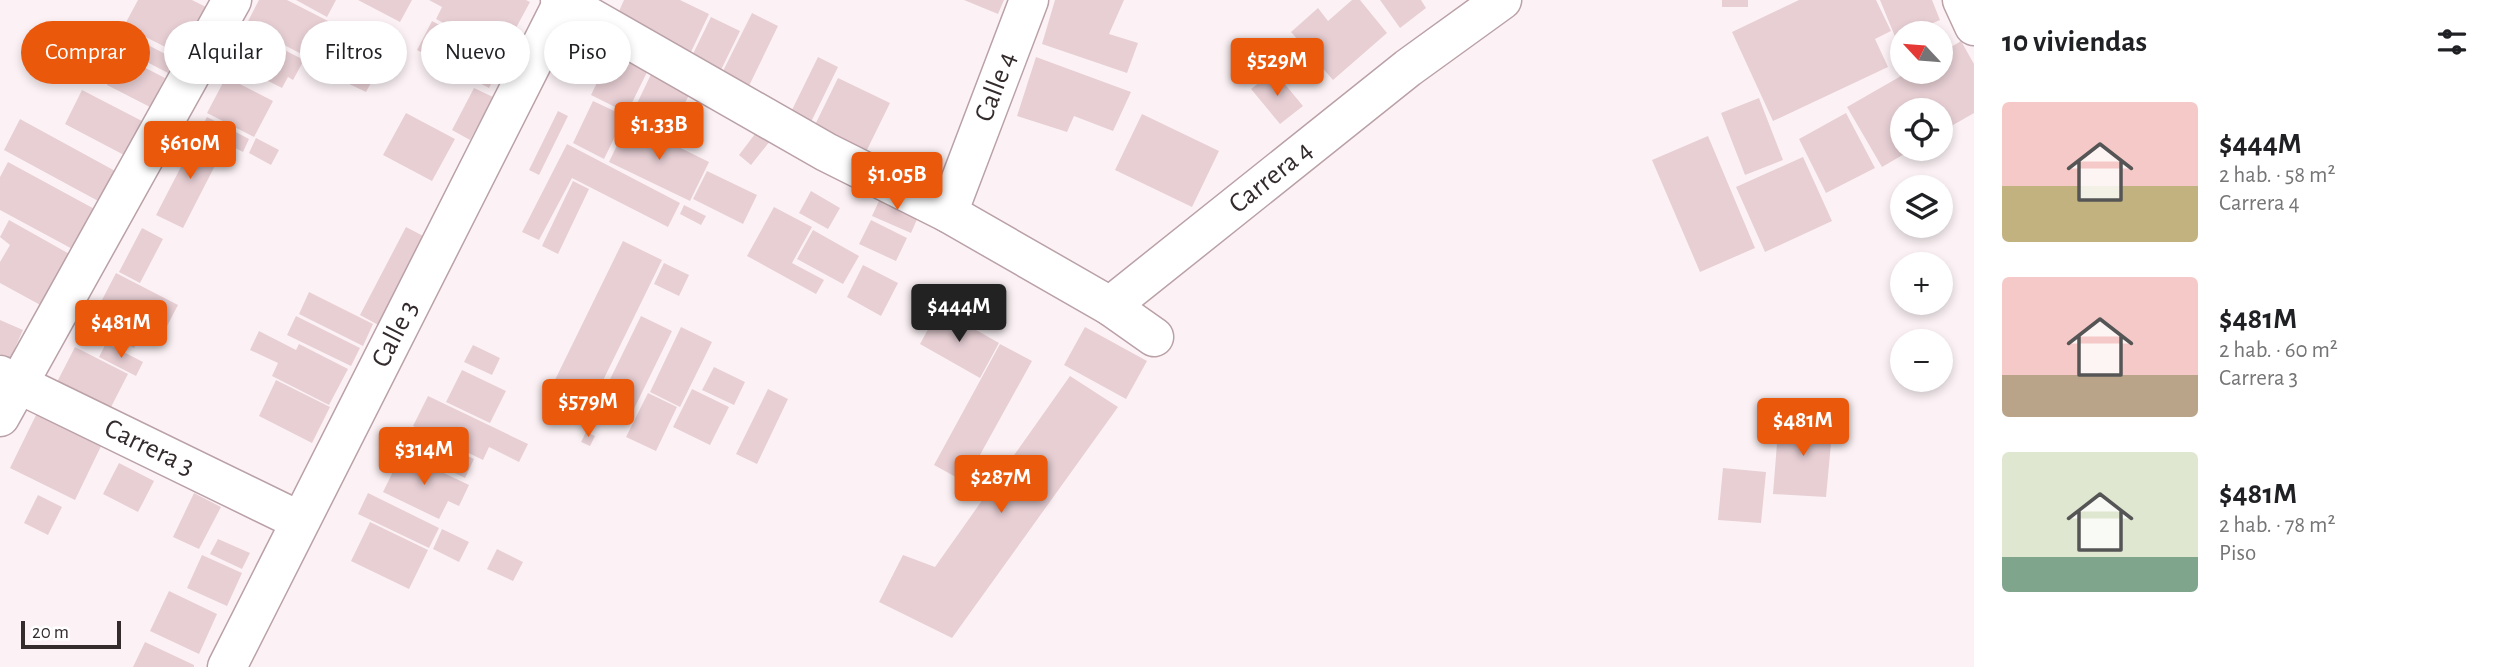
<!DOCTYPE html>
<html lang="es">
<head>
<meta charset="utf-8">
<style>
  :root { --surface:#fff; --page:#f2f2f2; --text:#202124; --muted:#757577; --accent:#ea580c }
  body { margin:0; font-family:"Alegreya Sans",sans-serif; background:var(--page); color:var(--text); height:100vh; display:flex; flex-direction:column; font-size:26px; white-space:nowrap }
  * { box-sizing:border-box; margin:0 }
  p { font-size:23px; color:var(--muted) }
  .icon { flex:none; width:38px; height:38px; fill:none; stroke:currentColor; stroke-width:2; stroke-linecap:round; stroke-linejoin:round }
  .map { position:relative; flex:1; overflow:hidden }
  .details { display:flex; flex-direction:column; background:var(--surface); width:525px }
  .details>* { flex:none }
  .hud { position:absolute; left:21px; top:21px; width:665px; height:63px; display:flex; gap:14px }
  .needle { width:46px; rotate:296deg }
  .tools { position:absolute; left:1890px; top:21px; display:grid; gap:14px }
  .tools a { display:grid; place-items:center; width:63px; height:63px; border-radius:50%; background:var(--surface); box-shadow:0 4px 10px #0003; font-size:35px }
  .scale { position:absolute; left:21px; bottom:18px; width:100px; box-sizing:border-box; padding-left:7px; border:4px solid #342b2d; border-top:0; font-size:19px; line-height:24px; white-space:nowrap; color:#342b2d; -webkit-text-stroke:5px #fff; paint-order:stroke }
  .price { position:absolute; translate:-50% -60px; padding:0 16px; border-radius:7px; background:var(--accent); color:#fff; font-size:23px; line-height:46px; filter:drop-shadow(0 2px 4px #0008) }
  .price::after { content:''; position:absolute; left:50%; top:42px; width:21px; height:16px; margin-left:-10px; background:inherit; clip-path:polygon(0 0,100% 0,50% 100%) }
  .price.active { background:#222; color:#fff }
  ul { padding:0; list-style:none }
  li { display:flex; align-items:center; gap:21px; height:175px; padding:0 28px }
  li span { display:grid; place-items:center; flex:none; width:196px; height:140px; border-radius:7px; color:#555 }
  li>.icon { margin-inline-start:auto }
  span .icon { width:84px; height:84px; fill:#fffc; stroke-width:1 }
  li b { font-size:30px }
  h2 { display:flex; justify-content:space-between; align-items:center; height:84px; padding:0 28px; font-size:30px }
  .tag { padding:0 24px; border-radius:32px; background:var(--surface); box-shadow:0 4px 10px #0003; font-size:24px; line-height:63px }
  .tag.active { background:var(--accent); color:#fff }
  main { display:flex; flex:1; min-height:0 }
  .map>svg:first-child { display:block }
</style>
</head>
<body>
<main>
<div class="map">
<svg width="1974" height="667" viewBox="0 0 1974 667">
  <rect width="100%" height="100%" fill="#fcf2f5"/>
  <path fill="#e7cfd4" d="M138,0H192L210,9L185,57L124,26Z
    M259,0H287L328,21L309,58L246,25Z
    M296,0H336L327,17Z
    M358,0H412L400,22Z
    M429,0H526L530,2L502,54L436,19L442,7Z
    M624,0H680L709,14L690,54L616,18Z
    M964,0H1004L998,14Z
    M1055,0H1124L1109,34L1138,43L1127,73L1042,44Z
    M1352,0H1360L1387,33L1333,80L1291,32L1318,8L1328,21Z
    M1380,0H1421L1426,8L1400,28Z
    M1722,0H1748V7H1722Z
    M1799,0H1876L1891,31L1875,39L1888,67L1773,121L1732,32Z
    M1880,0H1932L1940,20L1910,33H1902V36L1896,39Z
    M752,13L778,26L746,92L719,79Z
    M711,17L740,31L720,72L691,58Z
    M339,21L363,34L356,46L333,34Z
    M432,21L504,59L489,88L417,50Z
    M121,31L175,59L168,73L114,45Z
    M257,36L304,60L293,80L288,77L282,88L241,67Z
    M1961,41L1974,64V113L1941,132V110H1902V149H1913L1882,167L1847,107L1908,72H1941V53Z
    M322,42L334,48L323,69L311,62Z
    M103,46L165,78L150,107L107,85L113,72L95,63Z
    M340,46L351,52L337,78L327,72Z
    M364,46L385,57L366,92L345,82Z
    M614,48L650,66L627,113L591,95Z
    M818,57L838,67L810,124L790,114Z
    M1036,57L1131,92L1113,131L1074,116L1067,132L1017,116Z
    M655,66L694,85L668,137L630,118Z
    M238,67L253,75L248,84L233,76Z
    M1274,71L1303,106L1280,124L1251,89Z
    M226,77L273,101L254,137L207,113Z
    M838,78L890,103L863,158L811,133Z
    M474,88L493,97L470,140L452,130Z
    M82,90L142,121L124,155L65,124Z
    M1759,98L1783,160L1745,175L1721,113Z
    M593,101L625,116L604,159L573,143Z
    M558,111L568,116L539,175L529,170Z
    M406,113L455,139L432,181L383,155Z
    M1846,113L1875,168L1826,193L1799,139Z
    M1142,114L1219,151L1192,207L1115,170Z
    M207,117L249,139L243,152L200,130Z
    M20,119L117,172L100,202L4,150Z
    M628,122L709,162L690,201L609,162Z
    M761,126L774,136L751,165L739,155Z
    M198,134L224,148L183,228L156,215Z
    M1708,136L1755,248L1700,272L1652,160Z
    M256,138L279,150L271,165L249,153Z
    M567,144L680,203L668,227L572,178L539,240L522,232Z
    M1803,157L1832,221L1765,252L1736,187Z
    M8,162L100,212L78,252L0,210V177Z
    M707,171L757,195L743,224L693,199Z
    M573,181L589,189L558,254L542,246Z
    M884,190L922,208L911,233L872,216Z
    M811,191L840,208L828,229L799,213Z
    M684,205L706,216L701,225L680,214Z
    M774,207L812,227L792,263L824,280L816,294L747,256Z
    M9,220L73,256L44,307L0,283V262L10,245L0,237Z
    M871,220L907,238L896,261L859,244Z
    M406,227L429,239L382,327L360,315Z
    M142,228L163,239L140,283L119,272Z
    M813,230L859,256L843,284L797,259Z
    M623,241L662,260L591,405L552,386Z
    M664,263L689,275L679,296L654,284Z
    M863,265L898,283L881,316L847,297Z
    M116,273L178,305L167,326L150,317L134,348L89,325Z
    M309,292L373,324L363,346L299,314Z
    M939,309L999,343L980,378L920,344Z
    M296,316L360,348L351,366L287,335Z
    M641,316L672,331L628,421L597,406Z
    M0,320L23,330L10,359L0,354Z
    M681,327L712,342L680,407L650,392Z
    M1085,327L1147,361L1126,399L1064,365Z
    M259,331L296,350L299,344L348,369L329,405L272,376L278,363L250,350Z
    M106,343L143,362L136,376L99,357Z
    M1000,344L1032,361L965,482L934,465Z
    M473,345L500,358L492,375L464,362Z
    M75,347L128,374L110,409L57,382Z
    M714,367L745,382L734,405L702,390Z
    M462,370L506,391L490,423L446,402Z
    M1070,376L1118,407L952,638L879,602L903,555L935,567Z
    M276,380L330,407L312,443L259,416Z
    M692,389L729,407L710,445L673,427Z
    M768,389L788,399L757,464L736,454Z
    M648,393L677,407L656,451L626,437Z
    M428,396L528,444L519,462L489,447L483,460L413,426Z
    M39,409L104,440L75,500L10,468Z
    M1779,418L1833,422L1826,497L1773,494Z
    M586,432L595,436L590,446L581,442Z
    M412,434L439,447L432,460L406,447Z
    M444,445L474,459L465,478L435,463Z
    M402,453L469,485L459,506L448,501L439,519L383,492Z
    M119,463L154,481L138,512L103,494Z
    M1723,468L1766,472L1761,523L1718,520Z
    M194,493L221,507L199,549L173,537Z
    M368,493L439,528L429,548L358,514Z
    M38,495L62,507L48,535L24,523Z
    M370,522L428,550L409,589L351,561Z
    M442,529L469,542L459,562L433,549Z
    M218,539L250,553L242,569L210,554Z
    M497,549L523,562L513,581L487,569Z
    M202,555L242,573L227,606L187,588Z
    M169,591L217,614L199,654L150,631Z
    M145,642L194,665V667H133Z"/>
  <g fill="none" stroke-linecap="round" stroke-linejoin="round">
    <g stroke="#b9a1a7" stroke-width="41">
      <g id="minor">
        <path d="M560,0L826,152L948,213L1110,306L1154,337"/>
        <path d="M1962,0L1974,26"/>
        <path id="s1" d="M948,213L1029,0"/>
        <path id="s2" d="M1110,306L1408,68L1502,0"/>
        <path id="s3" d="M0,375L300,521"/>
        <path d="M0,417L232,0"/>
        <path id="s4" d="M227,667L564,0"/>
      </g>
    </g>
    <use href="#minor" stroke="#fff" stroke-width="38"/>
  </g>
  <g text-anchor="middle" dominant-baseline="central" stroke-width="5" stroke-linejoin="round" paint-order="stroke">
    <g font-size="28" fill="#342b2d" stroke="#fff">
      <text stroke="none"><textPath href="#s1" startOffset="135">Calle 4</textPath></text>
      <text stroke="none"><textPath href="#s2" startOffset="206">Carrera 4</textPath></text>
      <text stroke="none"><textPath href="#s4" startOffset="373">Calle 3</textPath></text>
      <text stroke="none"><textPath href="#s3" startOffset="166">Carrera 3</textPath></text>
    </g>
  </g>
</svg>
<div class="tools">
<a><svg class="needle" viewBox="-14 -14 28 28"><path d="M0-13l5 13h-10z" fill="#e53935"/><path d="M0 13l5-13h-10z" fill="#757577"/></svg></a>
<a><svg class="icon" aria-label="locate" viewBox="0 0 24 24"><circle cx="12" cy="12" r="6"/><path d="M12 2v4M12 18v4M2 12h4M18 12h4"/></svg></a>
<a><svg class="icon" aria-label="layers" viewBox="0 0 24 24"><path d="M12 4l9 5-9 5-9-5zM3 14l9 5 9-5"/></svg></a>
<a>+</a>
<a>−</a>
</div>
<div class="scale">20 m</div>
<b class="price" style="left:1277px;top:98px">$529M</b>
<b class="price" style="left:659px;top:162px">$1.33B</b>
<b class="price" style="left:190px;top:181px">$610M</b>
<b class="price" style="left:897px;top:212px">$1.05B</b>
<b class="price active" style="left:959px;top:344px">$444M</b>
<b class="price" style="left:121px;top:360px">$481M</b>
<b class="price" style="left:588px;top:439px">$579M</b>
<b class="price" style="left:1803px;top:458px">$481M</b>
<b class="price" style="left:424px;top:487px">$314M</b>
<b class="price" style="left:1001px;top:515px">$287M</b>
<div class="hud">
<a class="tag active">Comprar</a>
<a class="tag">Alquilar</a>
<a class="tag">Filtros</a>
<a class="tag">Nuevo</a>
<a class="tag">Piso</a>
</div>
</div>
<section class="details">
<h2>10 viviendas<svg class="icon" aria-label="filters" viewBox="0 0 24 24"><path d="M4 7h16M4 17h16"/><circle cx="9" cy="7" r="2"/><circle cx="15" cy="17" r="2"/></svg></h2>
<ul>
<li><span style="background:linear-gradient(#f6c9c9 60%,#c2b280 0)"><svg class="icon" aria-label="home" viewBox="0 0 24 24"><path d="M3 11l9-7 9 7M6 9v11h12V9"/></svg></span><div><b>$444M</b><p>2 hab. · 58 m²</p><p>Carrera 4</p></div></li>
<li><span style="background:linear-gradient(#f6c9c9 70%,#b9a48a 0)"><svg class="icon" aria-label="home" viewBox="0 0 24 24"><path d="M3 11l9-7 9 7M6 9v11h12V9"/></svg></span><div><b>$481M</b><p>2 hab. · 60 m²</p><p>Carrera 3</p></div></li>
<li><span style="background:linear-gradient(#dfe7d0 75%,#7fa58c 0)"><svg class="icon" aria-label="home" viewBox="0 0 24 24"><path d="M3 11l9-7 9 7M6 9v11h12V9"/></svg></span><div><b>$481M</b><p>2 hab. · 78 m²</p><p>Piso</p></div></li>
</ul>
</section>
</main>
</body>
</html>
